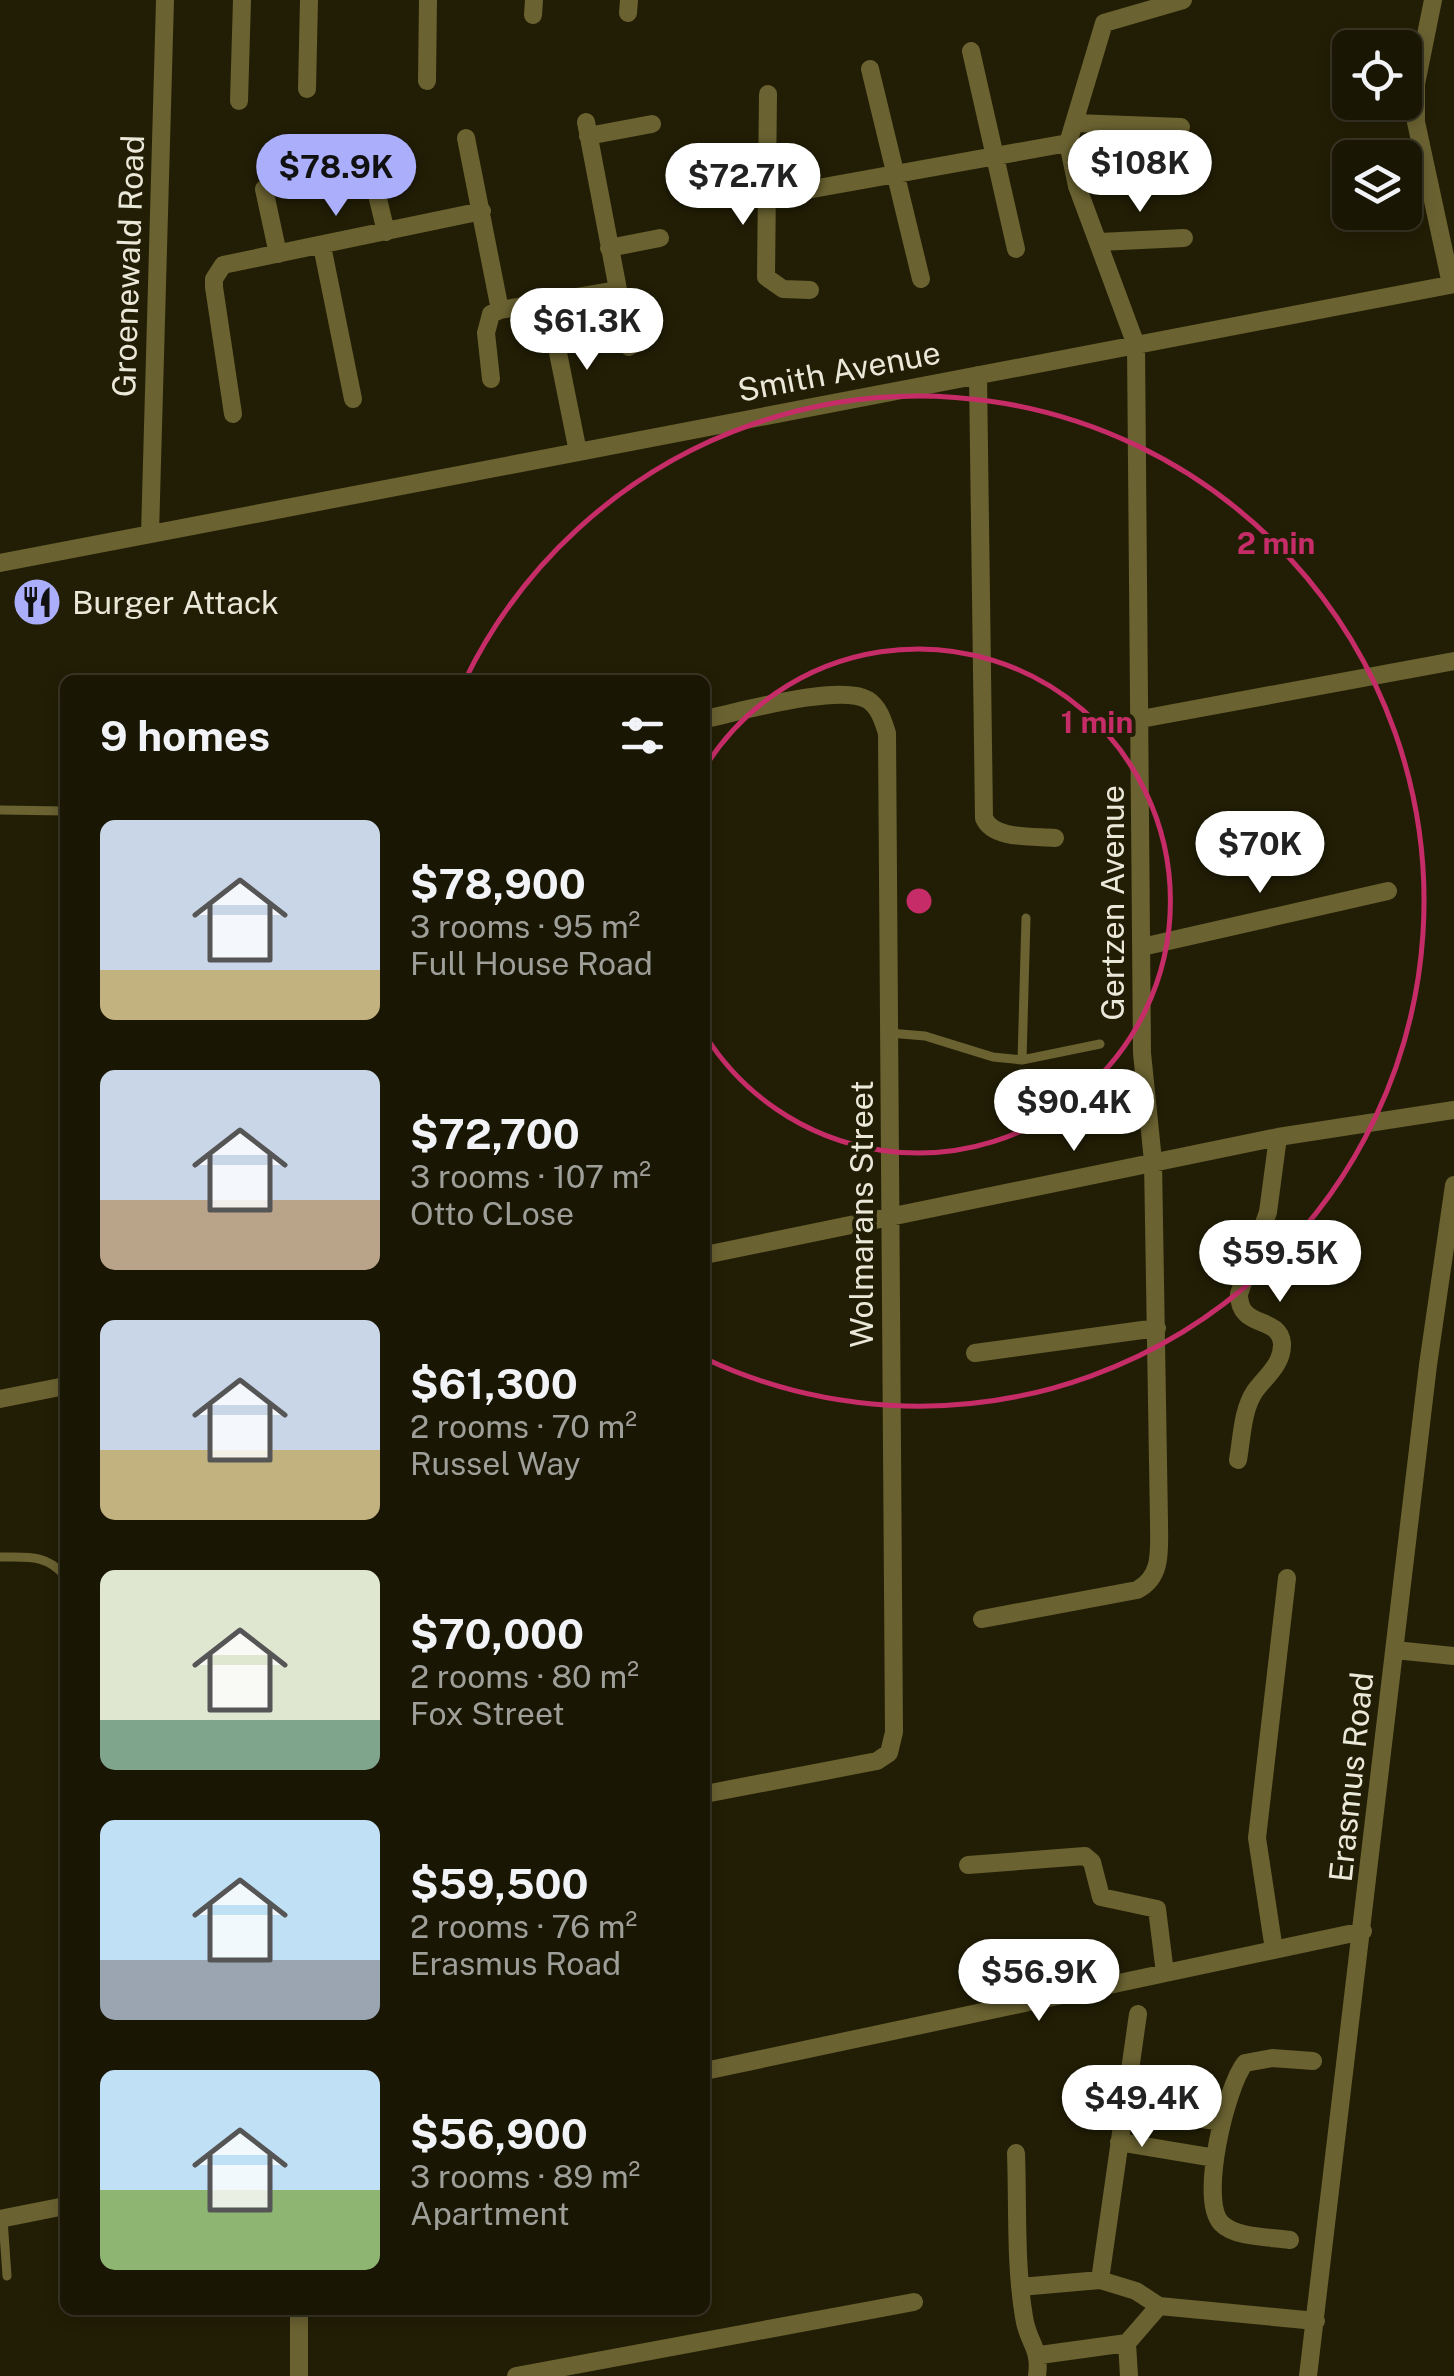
<!DOCTYPE html>
<html lang="en">
<head>
<meta charset="utf-8">
<style>
  :root { --surface:#1a1604; --page:#231f0e; --text:#f1f3f6; --muted:#9f9f9a; --line:#383526; --accent:#abaffb }
  body { margin:0; font-family:"Public Sans",sans-serif; background:var(--page); color:var(--text); height:100vh; display:flex; flex-direction:column; font-size:38px; white-space:nowrap }
  * { box-sizing:border-box; margin:0 }
  p { font-size:32px; color:var(--muted) }
  .icon { flex:none; width:55px; height:55px; fill:none; stroke:currentColor; stroke-width:2; stroke-linecap:round; stroke-linejoin:round }
  .map { position:relative; flex:1; overflow:hidden }
  .drawer { position:absolute; left:60px; top:675px; width:650px; height:1640px; display:flex; flex-direction:column; background:var(--surface); border-radius:15px; box-shadow:0 5px 15px #0003,0 0 0 2px var(--line) }
  .drawer>* { flex:none }
  .controls { position:absolute; left:1332px; top:30px; display:grid; gap:20px }
  .controls a { display:grid; place-items:center; width:90px; height:90px; border-radius:15px; background:var(--surface); box-shadow:0 5px 15px #0003,0 0 0 2px var(--line); font-size:50px }
  .price { position:absolute; translate:-50% -85px; padding:0 22px; border-radius:35px; background:#fff; color:#222; font-size:32px; line-height:65px; filter:drop-shadow(0 2px 5px #0008) }
  .price::after { content:''; position:absolute; left:50%; top:60px; width:30px; height:22px; margin-left:-15px; background:inherit; clip-path:polygon(0 0,100% 0,50% 100%) }
  .price.active { background:var(--accent); color:#111 }
  ul { padding:0; list-style:none }
  li { display:flex; align-items:center; gap:30px; height:250px; padding:0 40px }
  li span { display:grid; place-items:center; flex:none; width:280px; height:200px; border-radius:15px; color:#555 }
  li>.icon { margin-inline-start:auto }
  span .icon { width:120px; height:120px; fill:#fffc; stroke-width:1 }
  li b { font-size:42px }
  h2 { display:flex; justify-content:space-between; align-items:center; height:120px; padding:0 40px; font-size:42px }
  .map>svg:first-child { display:block }
</style>
</head>
<body>
<div class="map">
<svg width="1454" height="2376" viewBox="0 0 1454 2376">
  <rect width="100%" height="100%" fill="#221e05"/>
  <g fill="none" stroke-linecap="round" stroke-linejoin="round">
    <path stroke="#6a6231" stroke-width="9" d="M0,810L65,811
      M889,1033L925,1036L993,1057L1022,1060L1100,1044
      M1022,1060L1026,918
      M0,1557C27,1557 47,1554 65,1576
      M3,2219L7,2276"/>
    <path stroke="#6a6231" stroke-width="18" d="M1433,0L1416,84V122L1451,284
      M628,13L629,0
      M533,15L534,0
      M971,51L1016,249
      M870,69L921,279
      M427,81L428,0
      M307,89L309,0
      M768,94L766,277L783,289L810,290
      M239,101L242,0
      M586,122L629,347
      M1075,123L1181,127
      M588,136L652,124
      M466,138L500,310
      M370,166L386,232
      M264,189L278,254
      M768,197L1068,143
      M1099,242L1184,238
      M322,246L353,399
      M609,248L660,238
      M548,303L578,452
      M978,375L984,818C993,840 1034,836 1055,838
      M491,379L486,333L491,314L500,310L617,290
      M233,414L214,287V279L223,265L482,211
      M150,534L165,0
      M0,563L1454,284
      M705,719C739,712 840,683 868,700C879,707 883,721 887,733L894,1732L889,1753L877,1761L705,1794
      M1141,719L1454,661
      M1142,947L1388,891
      M705,1255L1278,1137L1454,1110
      M975,1353L1157,1328
      M0,1399L65,1386
      M1238,1460C1242,1438 1242,1410 1255,1391C1266,1376 1283,1364 1282,1343C1279,1315 1239,1330 1239,1294L1268,1212L1278,1137
      M982,1619L1137,1590C1163,1577 1159,1549 1159,1522L1153,1161L1142,1053L1136,345L1077,186L1068,143L1104,23L1183,0
      M1395,1650L1454,1656
      M968,1865L1085,1856L1092,1862L1101,1897L1157,1909L1165,1973
      M1274,1950L1257,1838L1287,1578
      M705,2071L1363,1931
      M1125,2107L1222,2122
      M1119,2142L1215,2158
      M1016,2153C1018,2207 1015,2264 1024,2317C1028,2344 1041,2347 1037,2376
      M0,2219L65,2206
      M1290,2240C1271,2237 1235,2238 1221,2223C1199,2199 1226,2087 1245,2063L1272,2058L1313,2061
      M1100,2280L1138,2014
      M1020,2287L1100,2280L1136,2291L1159,2306L1316,2321
      M299,2310V2376
      M1127,2343L1129,2376
      M1040,2355L1127,2343L1159,2306
      M516,2376L914,2302
      M1308,2376L1428,1365L1454,1185"/>
  </g>
  <g fill="none" stroke="#c62d68" stroke-width="5">
    <path d="M705 767A252 252 0 1 1 705 1035"/>
    <path d="M465 680A505 505 0 1 1 706 1359"/>
  </g>
  <defs>
    <g id="restaurant-disc" transform="scale(2.5)"><circle r="9.5" fill="#abaffb" stroke="#221e05"/><path d="M-5-6h1v4h1v-4h1v4h1v-4h1v5L-1.5 .5V6h-2V.5L-5-1ZM5-6V6H3V1.5H1.5Q1.5-4 5-6Z" fill="#111"/></g>
  </defs>
  <g fill-rule="evenodd">
    <use href="#restaurant-disc" x="37" y="602"/>
  </g>
  <g text-anchor="middle" dominant-baseline="central" stroke-width="8" stroke-linejoin="round" paint-order="stroke">
    <g font-size="32" fill="#eae8d9" stroke="#221e05">
      <text transform="translate(128 266) rotate(-88)">Groenewald Road</text>
      <text transform="translate(839 371) rotate(-11)">Smith Avenue</text>
      <text transform="translate(1112 903) rotate(-90)">Gertzen Avenue</text>
      <text transform="translate(861 1214) rotate(-90)">Wolmarans Street</text>
      <text transform="translate(1351 1777) rotate(-84)">Erasmus Road</text>
    </g>
    <g font-size="32" fill="#eae8d9" stroke="#221e05" text-anchor="start">
      <text x="72" y="602">Burger Attack</text>
    </g>
  </g>
  <circle cx="919" cy="901" r="15" fill="#c62d68" stroke="#221e05" stroke-width="5"/>
  <g font-size="30" text-anchor="middle" font-weight="bold" fill="#c62d68" stroke="#221e05" stroke-width="8" stroke-linejoin="round" paint-order="stroke">
    <text x="1276" y="554">2 min</text>
    <text x="1097" y="733">1 min</text>
  </g>
</svg>
<div class="controls">
<a><svg class="icon" aria-label="locate" viewBox="0 0 24 24"><circle cx="12" cy="12" r="6"/><path d="M12 2v4M12 18v4M2 12h4M18 12h4"/></svg></a>
<a><svg class="icon" aria-label="layers" viewBox="0 0 24 24"><path d="M12 4l9 5-9 5-9-5zM3 14l9 5 9-5"/></svg></a>
</div>
<b class="price" style="left:1140px;top:215px">$108K</b>
<b class="price active" style="left:336px;top:219px">$78.9K</b>
<b class="price" style="left:743px;top:228px">$72.7K</b>
<b class="price" style="left:587px;top:373px">$61.3K</b>
<b class="price" style="left:1260px;top:896px">$70K</b>
<b class="price" style="left:1074px;top:1154px">$90.4K</b>
<b class="price" style="left:1280px;top:1305px">$59.5K</b>
<b class="price" style="left:1039px;top:2024px">$56.9K</b>
<b class="price" style="left:1142px;top:2150px">$49.4K</b>
<section class="drawer">
<h2>9 homes<svg class="icon" aria-label="filters" viewBox="0 0 24 24"><path d="M4 7h16M4 17h16"/><circle cx="9" cy="7" r="2"/><circle cx="15" cy="17" r="2"/></svg></h2>
<ul>
<li><span style="background:linear-gradient(#c9d6e8 75%,#c2b280 0)"><svg class="icon" aria-label="home" viewBox="0 0 24 24"><path d="M3 11l9-7 9 7M6 9v11h12V9"/></svg></span><div><b>$78,900</b><p>3 rooms · 95 m²</p><p>Full House Road</p></div></li>
<li><span style="background:linear-gradient(#c9d6e8 65%,#b9a48a 0)"><svg class="icon" aria-label="home" viewBox="0 0 24 24"><path d="M3 11l9-7 9 7M6 9v11h12V9"/></svg></span><div><b>$72,700</b><p>3 rooms · 107 m²</p><p>Otto CLose</p></div></li>
<li><span style="background:linear-gradient(#c9d6e8 65%,#c2b280 0)"><svg class="icon" aria-label="home" viewBox="0 0 24 24"><path d="M3 11l9-7 9 7M6 9v11h12V9"/></svg></span><div><b>$61,300</b><p>2 rooms · 70 m²</p><p>Russel Way</p></div></li>
<li><span style="background:linear-gradient(#dfe7d0 75%,#7fa58c 0)"><svg class="icon" aria-label="home" viewBox="0 0 24 24"><path d="M3 11l9-7 9 7M6 9v11h12V9"/></svg></span><div><b>$70,000</b><p>2 rooms · 80 m²</p><p>Fox Street</p></div></li>
<li><span style="background:linear-gradient(#bfe0f5 70%,#9aa5b1 0)"><svg class="icon" aria-label="home" viewBox="0 0 24 24"><path d="M3 11l9-7 9 7M6 9v11h12V9"/></svg></span><div><b>$59,500</b><p>2 rooms · 76 m²</p><p>Erasmus Road</p></div></li>
<li><span style="background:linear-gradient(#bfe0f5 60%,#8fb573 0)"><svg class="icon" aria-label="home" viewBox="0 0 24 24"><path d="M3 11l9-7 9 7M6 9v11h12V9"/></svg></span><div><b>$56,900</b><p>3 rooms · 89 m²</p><p>Apartment</p></div></li>
</ul>
</section>
</div>
</body>
</html>
